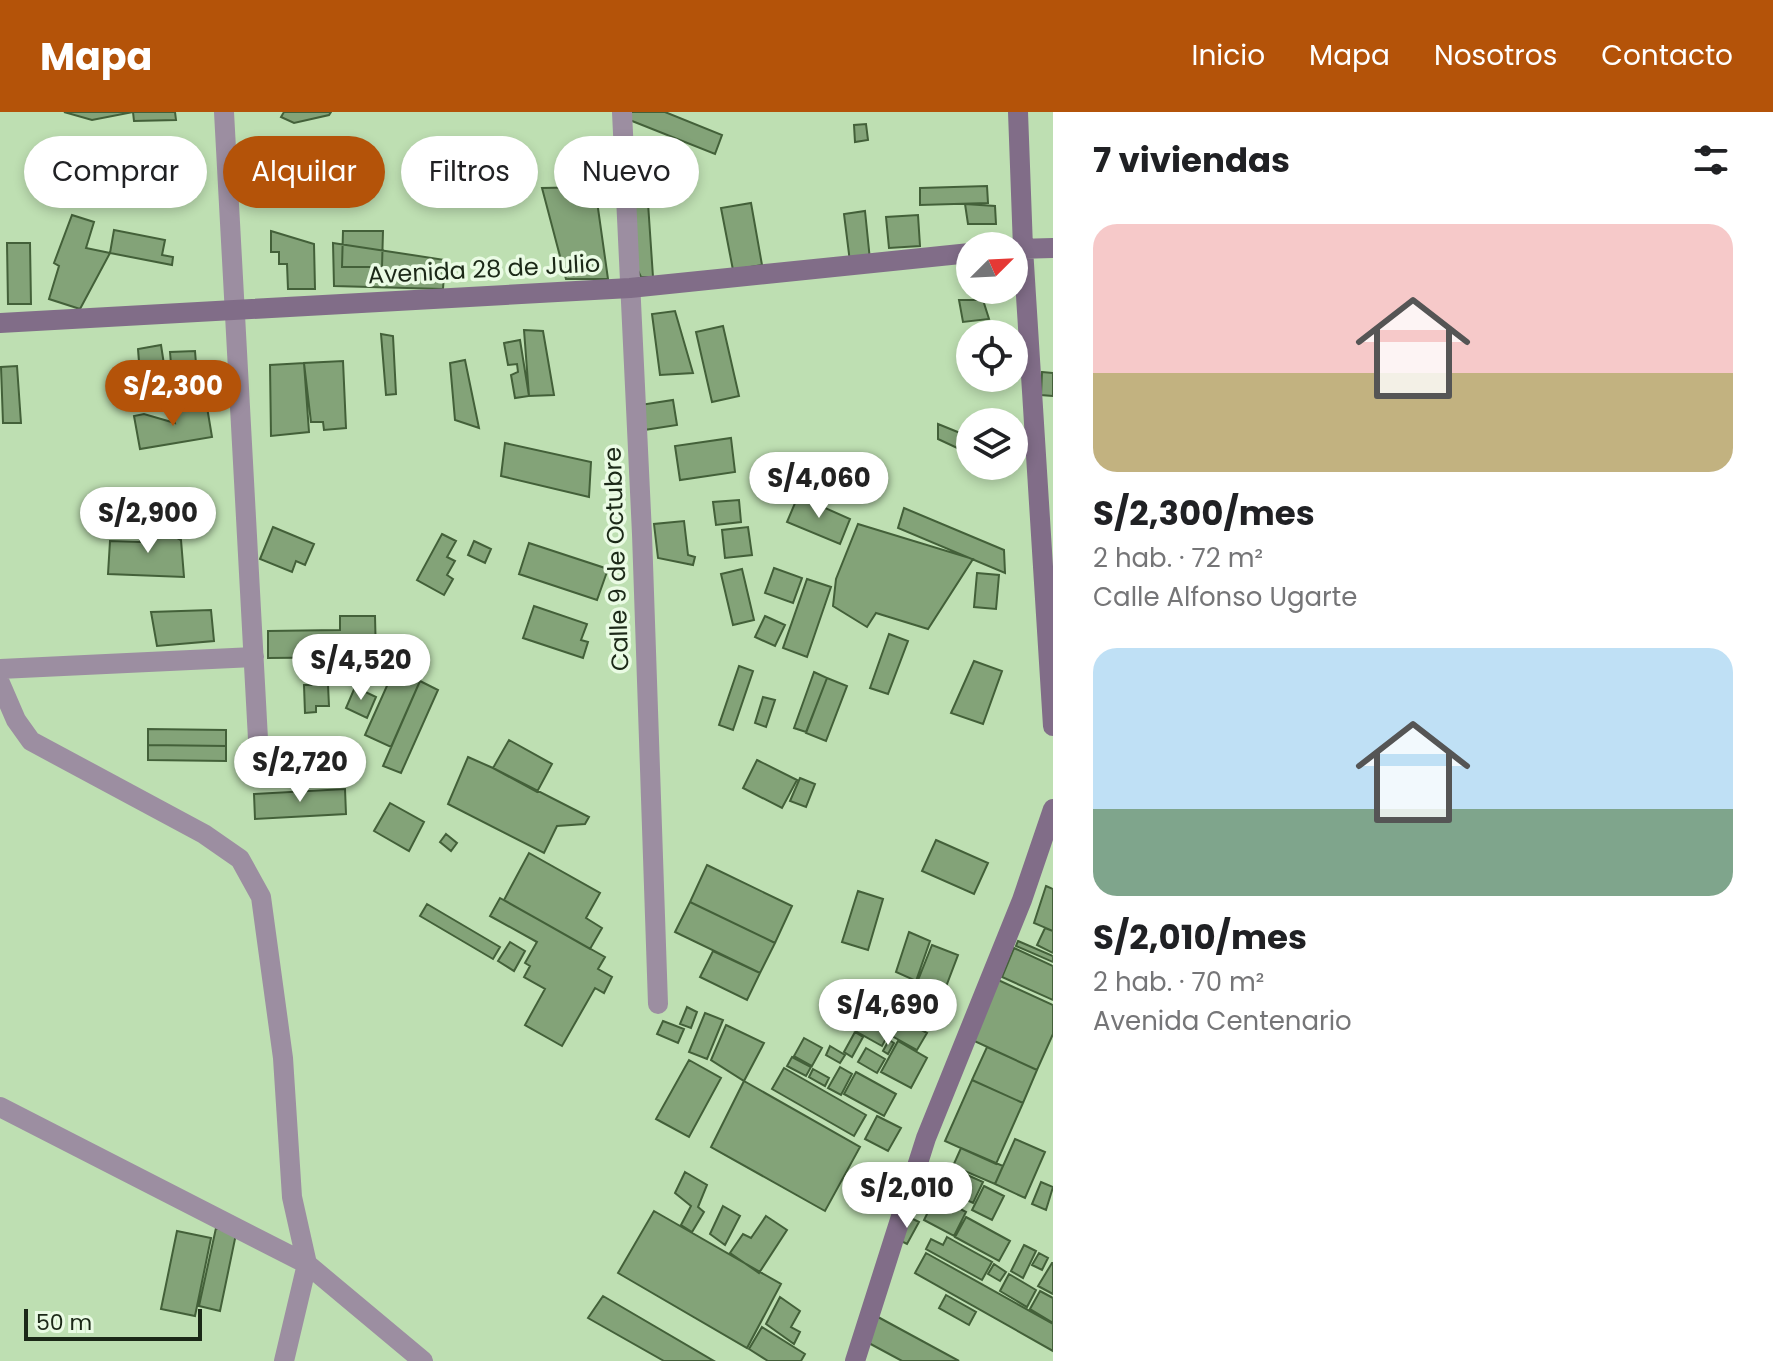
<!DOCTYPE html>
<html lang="es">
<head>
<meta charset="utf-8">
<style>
  :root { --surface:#fff; --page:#f6f6f6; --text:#202124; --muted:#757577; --accent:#b45309 }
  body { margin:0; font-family:Poppins,sans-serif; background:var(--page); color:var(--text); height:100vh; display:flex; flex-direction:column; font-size:30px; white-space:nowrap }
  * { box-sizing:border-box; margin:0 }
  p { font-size:26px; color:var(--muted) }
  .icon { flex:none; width:44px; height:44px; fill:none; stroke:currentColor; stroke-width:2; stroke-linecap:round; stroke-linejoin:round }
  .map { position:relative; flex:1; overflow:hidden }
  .sheet { display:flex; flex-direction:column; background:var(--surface); width:720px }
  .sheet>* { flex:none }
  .top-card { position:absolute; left:24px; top:24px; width:760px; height:72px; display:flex; gap:16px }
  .needle { width:52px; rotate:66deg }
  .tools { position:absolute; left:956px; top:120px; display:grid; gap:16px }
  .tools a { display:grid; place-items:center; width:72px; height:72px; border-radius:50%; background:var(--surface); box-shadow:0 4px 12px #0003; font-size:40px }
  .scale { position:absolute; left:24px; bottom:20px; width:178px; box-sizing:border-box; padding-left:8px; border:4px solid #1b2817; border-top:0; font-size:22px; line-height:28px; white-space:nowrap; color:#1b2817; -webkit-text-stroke:6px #eafbe4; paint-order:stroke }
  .price { position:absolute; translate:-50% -68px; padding:0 18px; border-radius:28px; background:#fff; color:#222; font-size:26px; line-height:52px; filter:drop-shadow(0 2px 4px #0008) }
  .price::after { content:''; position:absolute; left:50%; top:48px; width:24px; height:18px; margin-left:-12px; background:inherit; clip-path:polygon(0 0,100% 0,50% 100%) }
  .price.selected { background:var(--accent); color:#fff }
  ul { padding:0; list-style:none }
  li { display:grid; align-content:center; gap:16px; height:424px; padding:0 40px }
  li span { display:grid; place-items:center; height:248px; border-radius:24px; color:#555 }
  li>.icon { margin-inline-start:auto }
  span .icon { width:144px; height:144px; fill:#fffc; stroke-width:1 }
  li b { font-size:34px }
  h2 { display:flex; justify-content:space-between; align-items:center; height:96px; padding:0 40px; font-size:34px }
  .chip { padding:0 28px; border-radius:36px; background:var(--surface); box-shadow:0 4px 12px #0003; font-size:28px; line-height:72px }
  .chip.selected { background:var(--accent); color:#fff }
  header { display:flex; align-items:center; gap:48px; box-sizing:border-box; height:112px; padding:0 40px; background:var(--accent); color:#fff }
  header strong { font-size:38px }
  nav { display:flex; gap:44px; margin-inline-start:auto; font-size:28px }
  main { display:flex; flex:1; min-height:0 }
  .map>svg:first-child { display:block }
</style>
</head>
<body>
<header>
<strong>Mapa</strong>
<nav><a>Inicio</a><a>Mapa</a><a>Nosotros</a><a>Contacto</a></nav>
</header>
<main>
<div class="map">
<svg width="1053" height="1249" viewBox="0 0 1053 1249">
  <rect width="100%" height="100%" fill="#bedfb2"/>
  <path fill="#83a378" stroke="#436039" stroke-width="2" d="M64,0H133L92,8Z
    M133,0H175L176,8L134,9Z
    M284,0H331L329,3L294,11L281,5Z
    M622,0H665L722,23L715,42L622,5Z
    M866,12L868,28L855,30L854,13Z
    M987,74L988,91L920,93V76Z
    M595,75L608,167H566L542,76Z
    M631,86L648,91L653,165H641L633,148Z
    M751,91L762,153L733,158L721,96Z
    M965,92L995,94L996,112H968Z
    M865,99L870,148L850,150L844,102Z
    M72,103L94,110L86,136L110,141L80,197L49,187L59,154L54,151Z
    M918,103L920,134L889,136L886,105Z
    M114,118L165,128L162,143L173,145L172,153L110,141Z
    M271,119L314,132L315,177H288L287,152H279V140H271Z
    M343,119H383L382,155H342Z
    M7,131H30L31,192H8Z
    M333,131L445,148L443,177L334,174Z
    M959,188H983L989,207L963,210Z
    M675,199L693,261L660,263L652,202Z
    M723,214L739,284L712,290L696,220Z
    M524,218L543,219L554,283L529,284Z
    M381,222L393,224L396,282L386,283Z
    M520,228L529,284L515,286L511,263L518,260L517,252L508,253L504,231Z
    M161,233L169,285L128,292L121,253L139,250L138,237Z
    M195,239L198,277H173L170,240Z
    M465,248L479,316L455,308L450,251Z
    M343,249L346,316L324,318L323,310H311L304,251Z
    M304,251L309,320L271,324L270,253Z
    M17,254L21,311H3L1,255Z
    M1042,260L1053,261V284L1041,283Z
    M673,288L677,313L644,318L640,293Z
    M207,295L212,325L140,337L134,304L144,302L175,311L173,300Z
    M938,312L970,325V342L938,327Z
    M731,326L735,360L680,368L675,334Z
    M505,331L591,350L589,385L501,364Z
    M798,384L850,407L840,432L787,410Z
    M739,388L741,410L716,413L713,390Z
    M904,396L1004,438L1005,461L898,416Z
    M141,407L181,428L184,465L108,462L110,429L140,430Z
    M684,409L688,443L695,445L693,453L658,446L654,412Z
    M858,412L973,447L928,517L876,501L867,515L833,494L836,467Z
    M273,415L314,432L305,453L296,449L292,460L260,447Z
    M748,415L752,443L725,446L722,418Z
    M442,422L456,429L447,445L455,449L447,463L453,467L444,483L417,468Z
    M474,429L491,437L485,451L468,443Z
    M529,431L608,457L597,488L519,462Z
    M774,456L802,466L793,491L765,481Z
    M742,457L754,508L733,513L721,462Z
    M977,461L999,463L996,497L974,495Z
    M807,467L831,475L807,545L783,536Z
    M534,494L587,512L581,528L588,530L583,546L523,526Z
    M211,498L214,529L157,534L151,500Z
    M340,504H375L376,545L268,546V519L340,518Z
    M765,504L785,513L775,534L755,525Z
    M889,522L908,529L888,582L870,576Z
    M974,549L1002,559L983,612L951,601Z
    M739,554L753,559L733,618L719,613Z
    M394,558L420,569L391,635L365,623Z
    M814,560L827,566L806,620L794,616Z
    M827,566L847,574L826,629L806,621Z
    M420,569L438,578L401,661L383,654Z
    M304,573H328L329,594H316V600L305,601Z
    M355,575L376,585L367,606L346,596Z
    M763,585L775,588L766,615L755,611Z
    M148,617L226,618V634L148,633Z
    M509,628L552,652L537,680L493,656Z
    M148,633L226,634V649L148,648Z
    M468,645L493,656L589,705L585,712L557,714L544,741L448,692Z
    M757,648L797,668L782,696L743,676Z
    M800,666L815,672L806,695L790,689Z
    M345,677L346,702L255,707L254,682Z
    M390,691L424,710L409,739L374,719Z
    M446,722L457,731L451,739L440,730Z
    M936,728L988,751L974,782L922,759Z
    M529,741L600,781L586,806L602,816L590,837L504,788Z
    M707,753L792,794L775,831L690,790Z
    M1046,774L1053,777V819L1034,811Z
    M858,779L883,787L868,838L842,830Z
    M500,786L605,845L598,857L612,865L604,881L595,876L562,934L525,913L545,877L524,865L530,854L525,851L537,830L490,804Z
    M690,790L775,831L760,861L675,820Z
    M427,792L500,835L493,847L420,804Z
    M1045,816L1053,819V841L1037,833Z
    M909,820L930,829L916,869L896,860Z
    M1018,829L1053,844V850L1016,834Z
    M510,830L525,839L514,859L498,849Z
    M932,833L958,843L936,901L909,891Z
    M1014,836L1053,854V888L1002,865Z
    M713,839L760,861L747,888L700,865Z
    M996,867L1053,893V922L1037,958L970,927Z
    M847,877L927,921L917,938L838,894Z
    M687,895L697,900L691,916L680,912Z
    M705,901L723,908L707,947L689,940Z
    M856,905L888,923L882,934L850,916Z
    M663,909L684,917L678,931L657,922Z
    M726,913L764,931L744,969L711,948Z
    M855,920L863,925L852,945L844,940Z
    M804,926L822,936L812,954L794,944Z
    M889,928L894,931L888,942L883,939Z
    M898,929L927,946L911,976L881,960Z
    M830,934L845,943L840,951L826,943Z
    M987,935L1037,958L1023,991L972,968Z
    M866,936L885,947L877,961L858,950Z
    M792,945L811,955L806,964L787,954Z
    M689,948L721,966L689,1025L656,1007Z
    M840,955L852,962L841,983L828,976Z
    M784,956L866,1003L854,1024L772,977Z
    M813,957L829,966L825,974L809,965Z
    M856,960L896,982L884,1004L844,982Z
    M972,968L1023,991L996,1052L945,1029Z
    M744,969L860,1035L825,1099L711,1035Z
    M877,1004L901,1016L888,1039L865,1027Z
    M1015,1027L1045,1040L1025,1086L995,1072Z
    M961,1036L1003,1054L995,1072L953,1054Z
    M945,1053L983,1070L973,1091L936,1074Z
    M685,1060L707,1073L698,1095L704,1100L692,1120L681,1113L691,1094L675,1081Z
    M1041,1070L1053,1075L1046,1098L1032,1092Z
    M984,1074L1004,1084L992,1108L972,1098Z
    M936,1084L966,1100L954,1124L924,1108Z
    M723,1094L740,1104L725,1133L710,1122Z
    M654,1099L781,1172L747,1236L618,1161Z
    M766,1104L787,1118L759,1161L730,1141L743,1122L751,1126Z
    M907,1104L919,1110L907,1132L895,1126Z
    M966,1105L1010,1129L999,1149L955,1125Z
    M216,1116L236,1122L220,1199L199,1194Z
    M177,1119L211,1126L195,1204L161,1197Z
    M947,1125L992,1150L982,1168L926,1137L931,1127L943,1133Z
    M1024,1133L1036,1139L1023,1166L1011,1159Z
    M926,1141L1053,1212V1239L915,1161Z
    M1039,1141L1048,1146L1042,1158L1032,1153Z
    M1052,1151H1053V1182L1038,1174Z
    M994,1152L1006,1160L1000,1169L988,1162Z
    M1009,1162L1036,1178L1027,1195L1000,1179Z
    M1040,1179L1053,1186V1211L1030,1197Z
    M946,1183L976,1200L969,1213L939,1196Z
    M603,1184L714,1249H664L588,1206Z
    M780,1185L800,1199L791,1215L800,1220L794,1232L766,1212Z
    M878,1205L959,1249H902L865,1229Z
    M762,1215L805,1242L801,1249H768L749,1237Z"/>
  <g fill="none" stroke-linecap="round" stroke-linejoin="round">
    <path stroke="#9c8ea1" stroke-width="20" d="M224,0L260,664
      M622,0L642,422L658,892
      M0,557L254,545
      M0,571L16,608L31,629L204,722L240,747L261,785L283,946L292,1085L307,1152L284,1249
      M0,995L307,1152L423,1249"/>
    <path stroke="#816d88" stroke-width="20" d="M1018,0L1023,136L1053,614
      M1014,137L1053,136
      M0,211L630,176L970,141
      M855,1249L926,1026L1022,788L1053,697"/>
  </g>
  <g text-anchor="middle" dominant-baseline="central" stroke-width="7" stroke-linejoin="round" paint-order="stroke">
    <g font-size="24" fill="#1b2817" stroke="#eafbe4">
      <text transform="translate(484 157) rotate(-3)">Avenida 28 de Julio</text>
      <text transform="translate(616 447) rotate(-92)">Calle 9 de Octubre</text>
    </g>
  </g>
</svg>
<div class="tools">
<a><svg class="needle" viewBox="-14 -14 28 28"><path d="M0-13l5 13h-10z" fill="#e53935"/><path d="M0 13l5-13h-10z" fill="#757577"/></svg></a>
<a><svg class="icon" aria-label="locate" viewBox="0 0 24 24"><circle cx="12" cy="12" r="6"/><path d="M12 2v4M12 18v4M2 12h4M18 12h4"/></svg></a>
<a><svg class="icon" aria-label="layers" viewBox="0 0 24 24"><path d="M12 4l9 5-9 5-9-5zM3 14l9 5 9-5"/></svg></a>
</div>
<div class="scale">50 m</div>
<b class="price selected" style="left:173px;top:316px">S/2,300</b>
<b class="price" style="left:819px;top:408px">S/4,060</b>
<b class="price" style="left:148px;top:443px">S/2,900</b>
<b class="price" style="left:361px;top:590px">S/4,520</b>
<b class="price" style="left:300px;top:692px">S/2,720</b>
<b class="price" style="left:888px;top:935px">S/4,690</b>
<b class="price" style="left:907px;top:1118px">S/2,010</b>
<div class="top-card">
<a class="chip">Comprar</a>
<a class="chip selected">Alquilar</a>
<a class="chip">Filtros</a>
<a class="chip">Nuevo</a>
</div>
</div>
<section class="sheet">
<h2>7 viviendas<svg class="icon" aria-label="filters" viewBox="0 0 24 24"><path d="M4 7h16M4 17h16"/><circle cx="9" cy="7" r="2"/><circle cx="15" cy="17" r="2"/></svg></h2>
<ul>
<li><span style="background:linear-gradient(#f6c9c9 60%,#c2b280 0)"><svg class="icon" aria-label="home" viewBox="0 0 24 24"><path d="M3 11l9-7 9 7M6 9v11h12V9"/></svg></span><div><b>S/2,300/mes</b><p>2 hab. · 72 m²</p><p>Calle Alfonso Ugarte</p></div></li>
<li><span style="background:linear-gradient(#bfe0f5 65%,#7fa58c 0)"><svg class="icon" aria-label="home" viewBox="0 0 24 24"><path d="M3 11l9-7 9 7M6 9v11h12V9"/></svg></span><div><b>S/2,010/mes</b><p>2 hab. · 70 m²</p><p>Avenida Centenario</p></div></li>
</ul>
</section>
</main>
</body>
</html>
